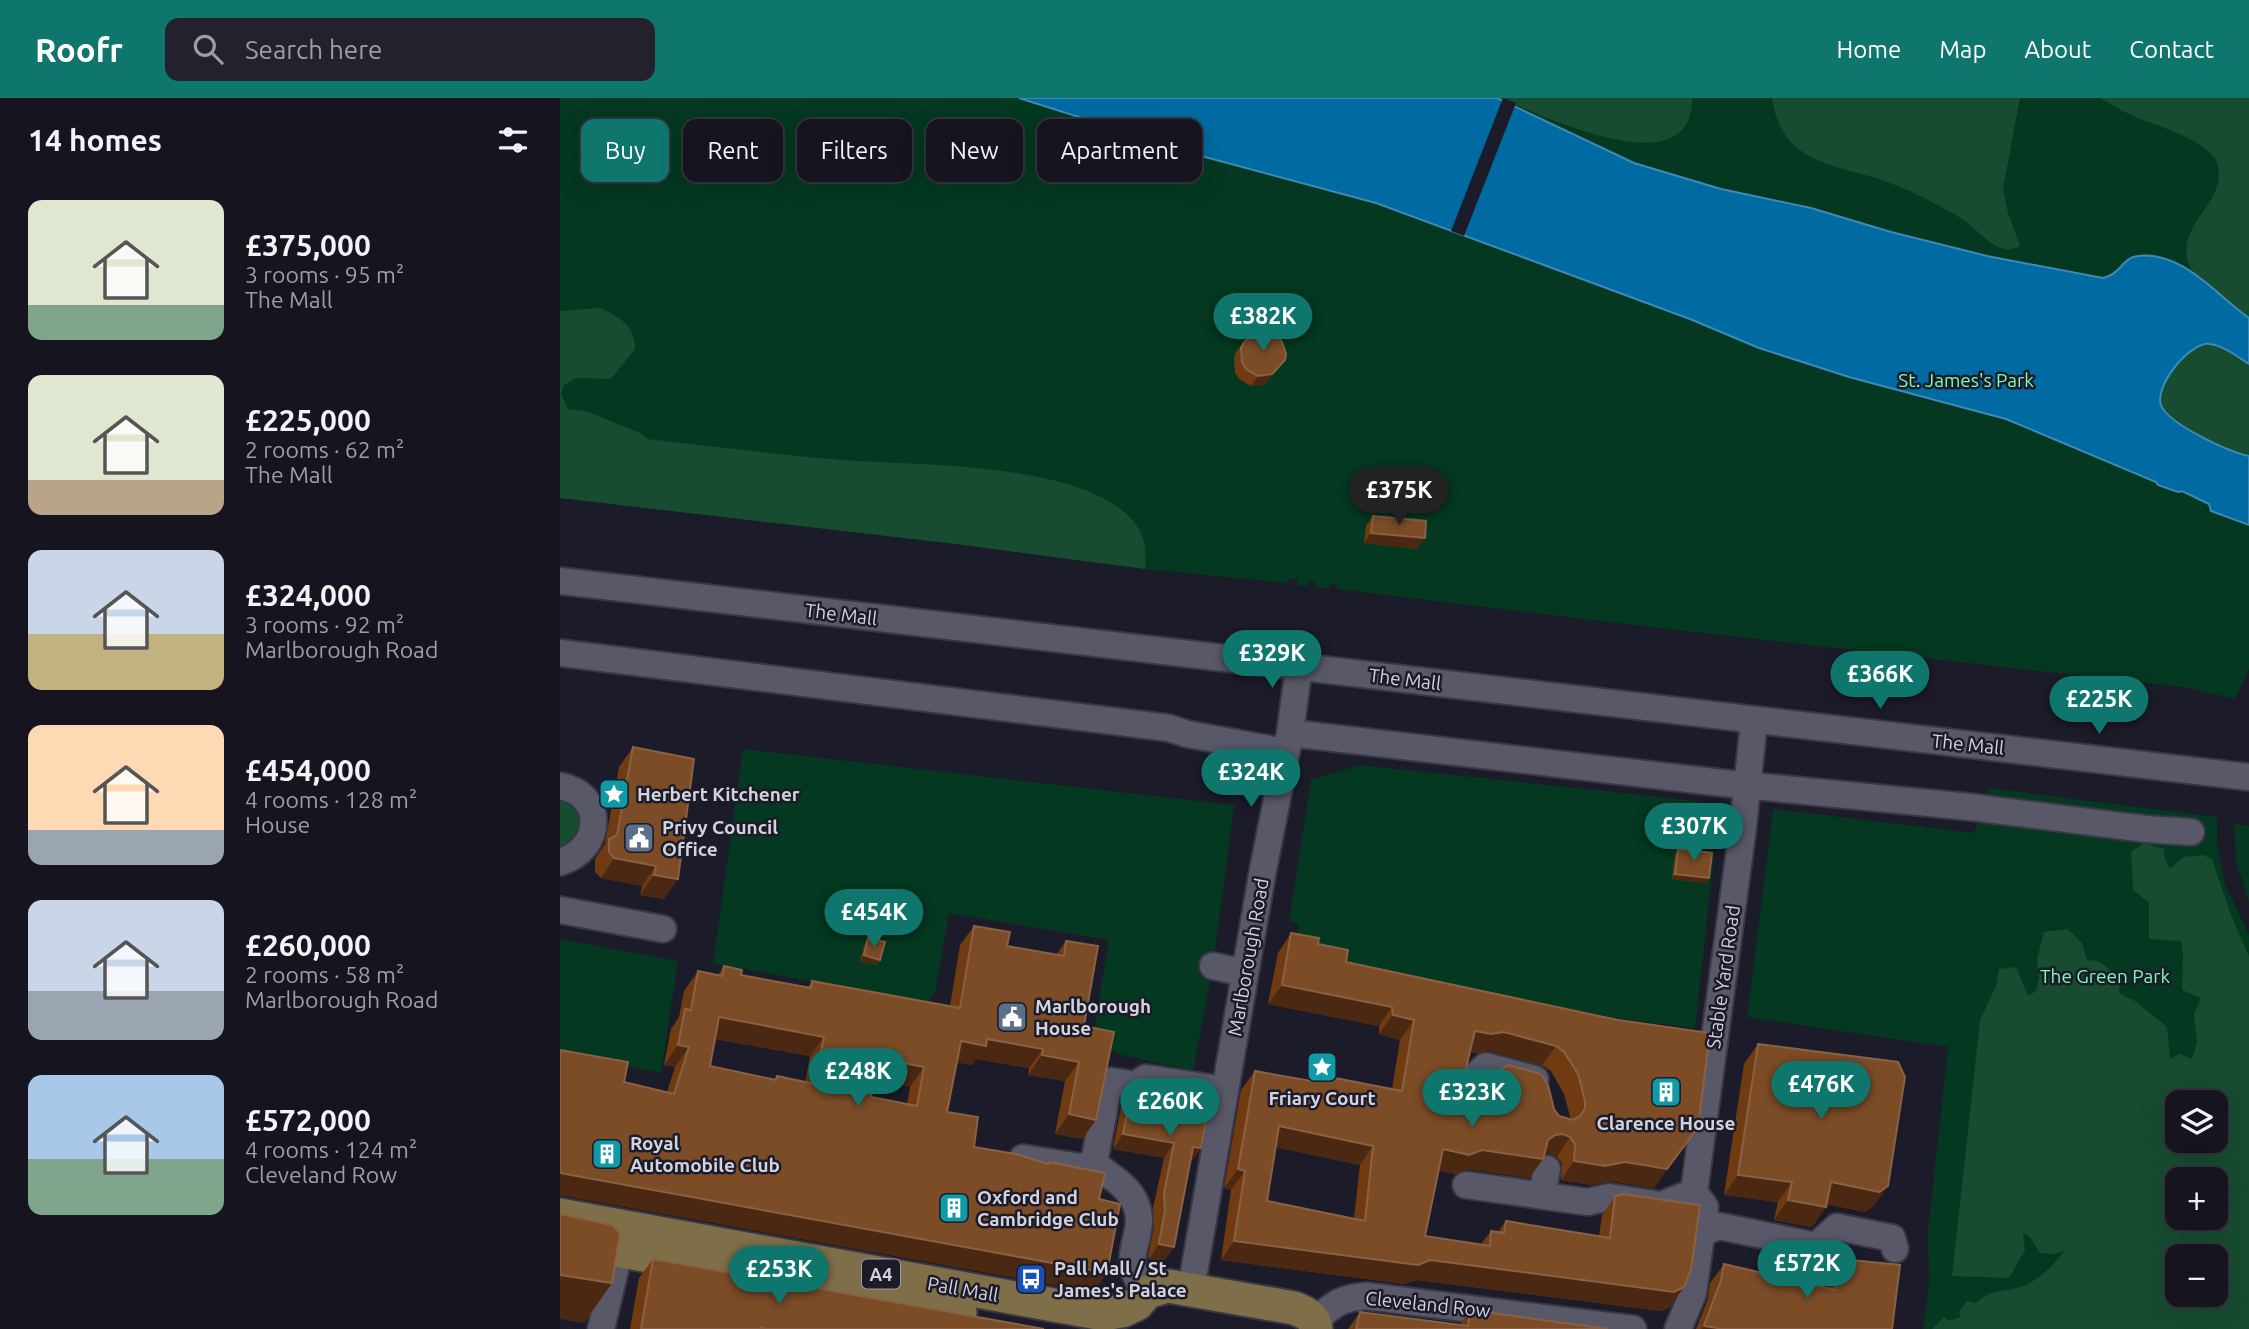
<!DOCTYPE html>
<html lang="en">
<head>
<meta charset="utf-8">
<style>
  :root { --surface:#15141f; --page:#22212c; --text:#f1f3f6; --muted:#9d9ea4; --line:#34333d; --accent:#0f766e }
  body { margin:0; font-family:Ubuntu,sans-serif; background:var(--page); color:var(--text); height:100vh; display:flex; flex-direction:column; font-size:26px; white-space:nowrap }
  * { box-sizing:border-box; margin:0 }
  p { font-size:23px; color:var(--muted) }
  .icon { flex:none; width:38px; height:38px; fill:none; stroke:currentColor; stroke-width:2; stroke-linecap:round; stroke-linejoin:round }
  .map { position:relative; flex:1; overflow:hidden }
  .sheet { display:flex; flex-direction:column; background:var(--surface); width:560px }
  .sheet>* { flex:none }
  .top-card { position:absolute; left:21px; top:21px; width:665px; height:63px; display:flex; gap:14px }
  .tools { position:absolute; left:1605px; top:992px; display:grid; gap:14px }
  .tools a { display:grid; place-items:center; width:63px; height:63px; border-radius:14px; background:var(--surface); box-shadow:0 7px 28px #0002,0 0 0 2px var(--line); font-size:35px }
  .price { position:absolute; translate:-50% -60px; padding:0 16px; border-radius:24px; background:var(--accent); color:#fff; font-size:23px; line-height:46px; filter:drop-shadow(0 2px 4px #0008) }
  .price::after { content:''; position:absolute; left:50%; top:42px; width:21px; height:16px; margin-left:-10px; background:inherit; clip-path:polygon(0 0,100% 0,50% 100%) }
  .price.on { background:#222; color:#fff }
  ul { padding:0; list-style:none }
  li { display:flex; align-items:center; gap:21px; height:175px; padding:0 28px }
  li span { display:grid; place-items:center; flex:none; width:196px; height:140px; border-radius:14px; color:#555 }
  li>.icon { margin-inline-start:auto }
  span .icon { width:84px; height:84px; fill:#fffc; stroke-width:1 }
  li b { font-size:30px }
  h2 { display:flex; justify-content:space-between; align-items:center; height:84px; padding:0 28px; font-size:30px }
  .tag { padding:0 24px; border-radius:14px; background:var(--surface); box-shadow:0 7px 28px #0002,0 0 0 2px var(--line); font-size:24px; line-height:63px }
  .tag.on { background:var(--accent); color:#fff }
  header { display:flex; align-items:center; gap:42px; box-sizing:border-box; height:98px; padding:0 35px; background:var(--accent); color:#fff }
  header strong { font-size:33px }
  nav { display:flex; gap:38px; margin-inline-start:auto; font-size:24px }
  .search { width:490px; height:63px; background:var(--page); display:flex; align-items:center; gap:18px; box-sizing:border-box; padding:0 24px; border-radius:14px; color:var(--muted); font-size:26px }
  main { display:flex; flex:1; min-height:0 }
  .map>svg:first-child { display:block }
</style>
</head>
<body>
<header>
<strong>Roofr</strong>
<div class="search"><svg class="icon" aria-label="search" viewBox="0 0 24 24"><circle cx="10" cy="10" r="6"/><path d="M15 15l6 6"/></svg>Search here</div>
<nav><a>Home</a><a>Map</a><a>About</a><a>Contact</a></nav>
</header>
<main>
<section class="sheet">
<h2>14 homes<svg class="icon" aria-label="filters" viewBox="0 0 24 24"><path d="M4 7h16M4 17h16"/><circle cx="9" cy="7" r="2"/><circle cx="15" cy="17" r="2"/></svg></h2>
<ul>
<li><span style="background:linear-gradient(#dfe7d0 75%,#7fa58c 0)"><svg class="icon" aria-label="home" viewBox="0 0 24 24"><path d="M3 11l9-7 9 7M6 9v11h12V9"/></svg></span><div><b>£375,000</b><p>3 rooms · 95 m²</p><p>The Mall</p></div></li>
<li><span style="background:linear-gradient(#dfe7d0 75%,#b9a48a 0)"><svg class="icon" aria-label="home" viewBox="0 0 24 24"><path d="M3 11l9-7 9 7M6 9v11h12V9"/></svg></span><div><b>£225,000</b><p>2 rooms · 62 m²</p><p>The Mall</p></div></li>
<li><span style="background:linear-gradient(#c9d6e8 60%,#c2b280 0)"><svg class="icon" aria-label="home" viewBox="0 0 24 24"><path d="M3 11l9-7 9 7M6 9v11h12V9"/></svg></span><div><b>£324,000</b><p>3 rooms · 92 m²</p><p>Marlborough Road</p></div></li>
<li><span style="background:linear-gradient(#ffd9b3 75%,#9aa5b1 0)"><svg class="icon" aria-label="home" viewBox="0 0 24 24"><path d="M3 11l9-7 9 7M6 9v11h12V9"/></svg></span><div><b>£454,000</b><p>4 rooms · 128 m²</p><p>House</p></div></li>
<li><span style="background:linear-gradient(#c9d6e8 65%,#9aa5b1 0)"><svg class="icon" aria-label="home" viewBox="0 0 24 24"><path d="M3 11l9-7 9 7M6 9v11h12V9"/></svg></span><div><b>£260,000</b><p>2 rooms · 58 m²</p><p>Marlborough Road</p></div></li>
<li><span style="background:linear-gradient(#a9c7e8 60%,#7fa58c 0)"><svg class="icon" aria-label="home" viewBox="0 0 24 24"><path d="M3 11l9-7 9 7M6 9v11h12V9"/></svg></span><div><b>£572,000</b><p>4 rooms · 124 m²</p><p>Cleveland Row</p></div></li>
</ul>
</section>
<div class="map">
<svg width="1689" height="1231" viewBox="0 0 1689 1231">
  <rect width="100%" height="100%" fill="#1c1b29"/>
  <path fill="#043820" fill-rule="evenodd" d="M0,0H1689V571L1675,601L1624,589C1341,558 1059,526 777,491V487L770,486L769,491L755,489V484L749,483L748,488L737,487V481H728L727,485L585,471L396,446L0,400Z
    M183,651L674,707L653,868L633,973L558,956L547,948L532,944L549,842L389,815L375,894L367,905L153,865Z
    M800,667L1139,703L1132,755L1154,758L1135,930L1055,920L781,868L734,849L739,826L729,823L751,682Z
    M1429,690L1657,719V745L1665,786L1689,837V1231H1363L1369,1185L1368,1133L1388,949L1187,919L1213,711L1413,735L1426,712ZM1617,1004H1656V1043H1617ZM1617,1082H1656V1120H1617ZM1617,1158H1656V1197H1617Z
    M1674,726L1689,728V804L1676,763Z
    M0,841L118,863L101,975L0,954Z"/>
  <path fill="#174c30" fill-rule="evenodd" d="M939,0H1132C1133,92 980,16 939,0Z
    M1212,0H1460L1443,91L1448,115L1460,148C1437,161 1420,132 1402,121C1376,105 1348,91 1319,81C1268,66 1221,63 1212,0Z
    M1540,0H1689V220L1634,176C1605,131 1667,109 1658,68C1653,43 1594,27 1573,18C1562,13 1551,6 1540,0Z
    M40,210C60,219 75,227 75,251L51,281L16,280L4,287L1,296L8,311L26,313L80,335L87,341C152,348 218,357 284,362C353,368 545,362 581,435C586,446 586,459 585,471L396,446L0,400V213Z
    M1650,246L1663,251L1689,266V358C1669,354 1609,326 1602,307C1596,293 1607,280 1616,269C1627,256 1632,248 1650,246Z
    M0,697L22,712L24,736L0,754Z
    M1584,745L1604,751V759L1610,771L1623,759L1643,757L1652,761L1672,820L1689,858V1231H1372L1384,1219L1389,1223L1400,1219L1399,1213L1407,1203L1416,1205C1430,1192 1438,1194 1456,1190C1477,1185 1492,1169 1504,1153L1494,1156L1480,1155L1469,1138L1463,1135L1465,1152L1449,1180L1392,1178L1420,922L1436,888L1439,871L1456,869L1468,898L1476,893L1479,880L1477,861L1484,834L1508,831L1522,845L1527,862L1538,863L1560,879L1559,895L1575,903L1607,929L1610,961L1620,956L1632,961L1637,945L1634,916L1641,900L1622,892L1623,856L1621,843L1589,841V805L1573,792L1571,754ZM1617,1004H1656V1043H1617ZM1617,1082H1656V1120H1617ZM1617,1158H1656V1197H1617Z"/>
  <path fill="#006aa3" stroke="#3f8ab4" stroke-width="2" d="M459,0H937L1074,65L1161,91L1251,110L1331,134L1427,158L1543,180C1560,177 1563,159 1578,158C1623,153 1656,197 1689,220V266C1678,259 1664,248 1650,246C1630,243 1594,288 1601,307C1608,326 1669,354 1689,358V427L1651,413L1649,406L1622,393L1618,394L1598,387L1596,384L1446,321L1289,279L1199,250L1130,221L816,105L645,59Z"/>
  <path fill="#1c1b29" d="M943,0L956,5L904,138L891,133Z"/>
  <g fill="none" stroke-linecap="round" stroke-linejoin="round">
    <g stroke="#383743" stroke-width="30">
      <path id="minor" d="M0,483L1689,679
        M0,555L609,630L627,636L726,654
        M730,635L1163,685L1410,709L1586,731L1631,734
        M0,688C46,696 43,752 0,764
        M0,812L103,831
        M653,868L685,875
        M909,1004L915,978L926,968L975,981
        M463,1060L521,1069L534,1065
        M906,1087L1028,1104L1049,1099L1101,1107L1134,1094
        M982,1097L987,1071
        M1142,1135L1159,1128L1256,1148L1277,1129L1332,1140L1335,1151
        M631,1192L702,777L730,635L739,568
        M587,1194C553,1157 592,1138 574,1102C565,1085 547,1077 534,1065L548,990L551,983L575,987L586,980L665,992
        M754,1223C774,1207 779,1200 806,1198L1073,1231
        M41,1231L64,1134
        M1118,1231L1133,1195L1145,1109L1134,1094L1183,729L1194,623"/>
    </g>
    <g stroke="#383743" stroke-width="37">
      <path id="major" d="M0,1117L543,1216L562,1213L577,1206L587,1194L608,1188L734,1210C744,1214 755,1218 756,1231
        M0,1142L400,1214"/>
    </g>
    <use href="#minor" stroke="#585868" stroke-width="26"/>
    <use href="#major" stroke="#7e6f49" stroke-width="33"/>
  </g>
  <path fill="#713b11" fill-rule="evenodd" d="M684,244L725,262L705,286L691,288L679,281L675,275L674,261L676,254Z
    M813,418L857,451L804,445L806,428Z
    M73,649L104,801L80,797L82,788L41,780L35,774V761L45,746L59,669Z
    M1118,751L1149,780L1145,785L1112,781L1115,756Z
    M414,828L447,848L496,857L506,843L524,928L536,1022L522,1041L495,1036L505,983L468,977L469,970L416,961L412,967L397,964L387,1014L414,1049L487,1066L489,1064L539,1101L534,1194L0,1097V952L64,984L107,994L115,969L104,967L111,931L119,919L124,893L138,873L158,877L164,868L181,877L248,889L252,883L390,908L400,847ZM155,941L250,958L245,984L217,978L214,982L150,968ZM314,981L350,989L347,1006L311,999Z
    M731,835L758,846L786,864L1058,922L1094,1090L1051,1083L1031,1087L1001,1082L1002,1065L997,1059L989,1055L984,1056L983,1061L969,1080L908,1071L895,1076L879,1072L865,1138L921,1146L931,1133L938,1134L946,1123L1039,1138L1042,1117L1055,1098L1110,1209L1101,1213L857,1182L845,1186L661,1162L671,1092L664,1090L681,992L695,973L749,982L754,976L832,991L840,942L819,936V928L708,906L718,855ZM930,953L982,967L991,973L1004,996L1011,1022L999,1018L994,1011L942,971L928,990L925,1000L899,999L910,954L917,955ZM715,1049L800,1067L794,1120L707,1103Z
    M308,840L320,862L317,867L300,863L305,845Z
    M1198,946L1314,1108L1305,1114L1266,1106V1109L1252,1129L1214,1122L1218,1104L1164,1097L1184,966Z
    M603,982L642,1011L641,1050L630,1065L614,1149L603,1164L589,1161L588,1159L594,1129L593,1110L604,1060L553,1051L562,1003L572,987L595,993Z
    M93,1161L484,1231H70L79,1180Z
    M1164,1166L1265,1190L1279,1171L1332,1231H1136L1148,1201L1150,1185Z
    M910,1212L1048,1231H788L800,1214L900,1227Z"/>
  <path fill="#4b2812" d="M725,262L705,286L691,288L698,278Z
    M811,435L865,440L857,451L804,445Z
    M54,760L96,768L82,788L41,780Z
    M1115,776L1149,780L1145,785L1112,781Z
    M94,777L118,781L104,801L80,797Z
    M304,857L320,862L317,867L300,863Z
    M722,887L832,909L819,928L708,906Z
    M833,917L854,922L840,942L819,936Z
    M159,919L264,939L250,958L145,939Z
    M915,933L944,934L996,948L982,967L930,953L917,955L902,952Z
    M427,941L483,951L469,970L416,961L412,967L387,963L401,943Z
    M118,947L129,949L115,969L104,967Z
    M482,957L519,964L505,983L468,977Z
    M318,960L364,969L350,989L304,980Z
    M509,1016L536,1022L522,1041L495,1036Z
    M719,1028L813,1048L800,1067L705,1047Z
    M1138,1029L1094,1090L1051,1083L1031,1087L1001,1082L1014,1063Z
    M563,1036L614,1045L604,1060L553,1051Z
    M1003,1036L1010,1039L997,1059L989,1055L981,1056L983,1061L969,1080L908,1071L895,1076L870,1071L883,1051L922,1052L988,1042L995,1037Z
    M633,1049L641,1050L630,1065Z
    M678,1071L685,1073L671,1092L664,1090Z
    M0,1075L547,1175L534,1194L0,1097Z
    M1178,1077L1232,1084L1218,1104L1164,1097Z
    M1271,1084L1328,1088L1314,1108L1305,1114L1257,1104Z
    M1228,1102L1266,1109L1252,1129L1214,1122Z
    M674,1143L870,1162L1124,1189L1110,1209L1101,1213L857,1182L845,1186L661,1162Z
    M599,1146L614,1149L603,1164L589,1161Z
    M0,1177L52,1185L24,1225L0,1221Z
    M1144,1228L1157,1230L1156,1231H1141Z"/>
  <path fill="#7c4c27" stroke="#8a6144" stroke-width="2" fill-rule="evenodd" d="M707,233L719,239L722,244L726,256L725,262L712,276L698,278L686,271L682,264L681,250L684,244L694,234Z
    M813,418L866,423L865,440L811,435Z
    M73,649L134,661L118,781L94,777L96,768L54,760L49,754V741L57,737Z
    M1118,751L1152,755L1149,780L1115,776Z
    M414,828L450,834L447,848L504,858L506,843L538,848L524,928L554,934L536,1022L509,1016L519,964L482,957L483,951L427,941L426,948L401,943L387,1014L418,1019L414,1049L456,1056L488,1066L489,1064L545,1075L539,1101L560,1106L547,1175L0,1075V952L68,964L64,984L114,996L129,949L118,947L125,911L131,912L138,873L162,878L164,868L182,872L181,877L251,890L252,883L400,910ZM159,919L264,939L255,986L217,978L216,982L150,968ZM318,960L364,969L357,1008L311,999Z
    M731,835L759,840L758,846L788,852L786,864L1058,922L1150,935L1138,1029L1107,1071L1065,1064L1045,1068L1014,1063L1015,1046L1010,1039L1003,1036L995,1037L988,1042L983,1061L922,1052L909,1057L883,1051L865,1138L930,1148L931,1133L944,1135L946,1123L1050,1140L1055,1098L1063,1096L1140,1107L1131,1172L1124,1189L1114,1194L870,1162L858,1167L674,1143L685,1073L678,1071L695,973L751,983L754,976L842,993L854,922L833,917L832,909L722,887ZM915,933L931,936L944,934L996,948L1004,954L1018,976L1025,1003V1010L1021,1017L1013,1022L999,1018L994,1011L988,987L981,976L948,967L942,971L933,996L926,1000H920L909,992L899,999ZM719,1028L813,1048L805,1123L707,1103Z
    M308,840L325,844L320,862L304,857Z
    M1198,946L1338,964L1345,979L1328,1088L1319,1094L1271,1084L1266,1109L1228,1102L1232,1084L1178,1077Z
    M603,982L647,991L642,1011L648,1012L641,1050L633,1049L614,1149L599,1146V1144L605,1113L604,1095L614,1045L563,1036L572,987L601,994Z
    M0,1116L52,1127L60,1135L52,1185L0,1177Z
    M93,1161L484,1231H207L201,1230V1231H81Z
    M1291,1162L1340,1167L1332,1231H1157V1230L1144,1228L1161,1182L1164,1166L1275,1192L1279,1171Z
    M910,1212L1048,1231H796L800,1214L908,1228Z"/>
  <defs>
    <g id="sight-square" transform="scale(1.575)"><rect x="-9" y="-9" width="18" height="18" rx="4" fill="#0f9aa8" stroke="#1c1b29"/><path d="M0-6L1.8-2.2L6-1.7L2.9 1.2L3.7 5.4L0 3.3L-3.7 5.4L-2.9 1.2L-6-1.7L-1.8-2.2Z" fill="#fff"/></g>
    <g id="civic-square" transform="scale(1.575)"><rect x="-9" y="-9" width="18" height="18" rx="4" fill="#5c6f8a" stroke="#1c1b29"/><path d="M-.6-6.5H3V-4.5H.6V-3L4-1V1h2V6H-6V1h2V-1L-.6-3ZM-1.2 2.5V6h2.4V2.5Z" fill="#fff"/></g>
    <g id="building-square" transform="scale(1.575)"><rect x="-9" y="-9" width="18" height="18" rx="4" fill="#0f9aa8" stroke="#1c1b29"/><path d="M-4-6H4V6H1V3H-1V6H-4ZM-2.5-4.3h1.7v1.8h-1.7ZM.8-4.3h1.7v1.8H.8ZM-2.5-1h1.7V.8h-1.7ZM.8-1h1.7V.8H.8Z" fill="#fff"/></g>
    <g id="bus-square" transform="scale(1.575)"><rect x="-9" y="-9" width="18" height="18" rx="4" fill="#1a4fb4" stroke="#1c1b29"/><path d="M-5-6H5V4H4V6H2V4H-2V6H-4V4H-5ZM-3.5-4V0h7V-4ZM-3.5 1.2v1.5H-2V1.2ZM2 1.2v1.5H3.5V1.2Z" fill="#fff"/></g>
  </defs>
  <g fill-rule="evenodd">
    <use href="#sight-square" x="54" y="696"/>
    <use href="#civic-square" x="79" y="740"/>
    <use href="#civic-square" x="452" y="919"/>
    <use href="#sight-square" x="762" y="969"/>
    <use href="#building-square" x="1106" y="994"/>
    <use href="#building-square" x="47" y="1056"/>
    <use href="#building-square" x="394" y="1110"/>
    <use href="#bus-square" x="471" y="1181"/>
  </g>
  <g text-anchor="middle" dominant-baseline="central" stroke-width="5" stroke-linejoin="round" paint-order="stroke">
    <rect fill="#1c1b29" stroke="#9c9ca7" stroke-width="2" x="302" y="1161.5" width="38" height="29" rx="5"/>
    <g font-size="18" font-weight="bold" fill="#d3d3dd">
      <text x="321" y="1176">A4</text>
    </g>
    <g font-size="19" fill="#7dfcb5" stroke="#1c1b29">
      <text x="1406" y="282">St. James's Park</text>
      <text x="1545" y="878">The Green Park</text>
    </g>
    <g font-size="19" fill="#d3d3dd" stroke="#1c1b29">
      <text transform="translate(281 516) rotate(7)">The Mall</text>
      <text transform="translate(845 581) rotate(7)">The Mall</text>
      <text transform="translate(1408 646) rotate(6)">The Mall</text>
      <text transform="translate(688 859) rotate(-80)">Marlborough Road</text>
      <text transform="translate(1163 879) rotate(-82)">Stable Yard Road</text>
      <text transform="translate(403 1191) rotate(10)">Pall Mall</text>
      <text transform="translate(868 1206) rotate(6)">Cleveland Row</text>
    </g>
    <g font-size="19" font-weight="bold" fill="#d3d3dd" stroke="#1c1b29" text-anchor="start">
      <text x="77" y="696">Herbert Kitchener</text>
      <text x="102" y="729">Privy Council<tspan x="102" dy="22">Office</tspan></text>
      <text x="475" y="908">Marlborough<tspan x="475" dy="22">House</tspan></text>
      <text x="762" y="1000" text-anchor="middle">Friary Court</text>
      <text x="1106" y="1025" text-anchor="middle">Clarence House</text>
      <text x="70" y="1045">Royal<tspan x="70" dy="22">Automobile Club</tspan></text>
      <text x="417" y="1099">Oxford and<tspan x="417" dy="22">Cambridge Club</tspan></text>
      <text x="494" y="1170">Pall Mall / St<tspan x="494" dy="22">James's Palace</tspan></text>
    </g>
  </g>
</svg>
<div class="tools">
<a><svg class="icon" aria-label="layers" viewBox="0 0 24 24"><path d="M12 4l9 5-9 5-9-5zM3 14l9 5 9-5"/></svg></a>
<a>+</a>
<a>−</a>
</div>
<b class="price" style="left:703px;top:255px">£382K</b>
<b class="price on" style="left:839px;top:429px">£375K</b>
<b class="price" style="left:712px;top:592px">£329K</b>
<b class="price" style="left:1320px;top:613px">£366K</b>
<b class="price" style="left:1539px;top:638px">£225K</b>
<b class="price" style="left:691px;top:711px">£324K</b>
<b class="price" style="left:1134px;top:765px">£307K</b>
<b class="price" style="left:314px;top:851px">£454K</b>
<b class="price" style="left:298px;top:1010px">£248K</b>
<b class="price" style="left:1261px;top:1023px">£476K</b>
<b class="price" style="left:912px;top:1031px">£323K</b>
<b class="price" style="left:610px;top:1040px">£260K</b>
<b class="price" style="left:1247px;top:1202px">£572K</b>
<b class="price" style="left:219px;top:1208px">£253K</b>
<div class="top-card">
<a class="tag on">Buy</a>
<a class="tag">Rent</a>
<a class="tag">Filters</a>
<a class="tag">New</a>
<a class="tag">Apartment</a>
</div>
</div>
</main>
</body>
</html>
